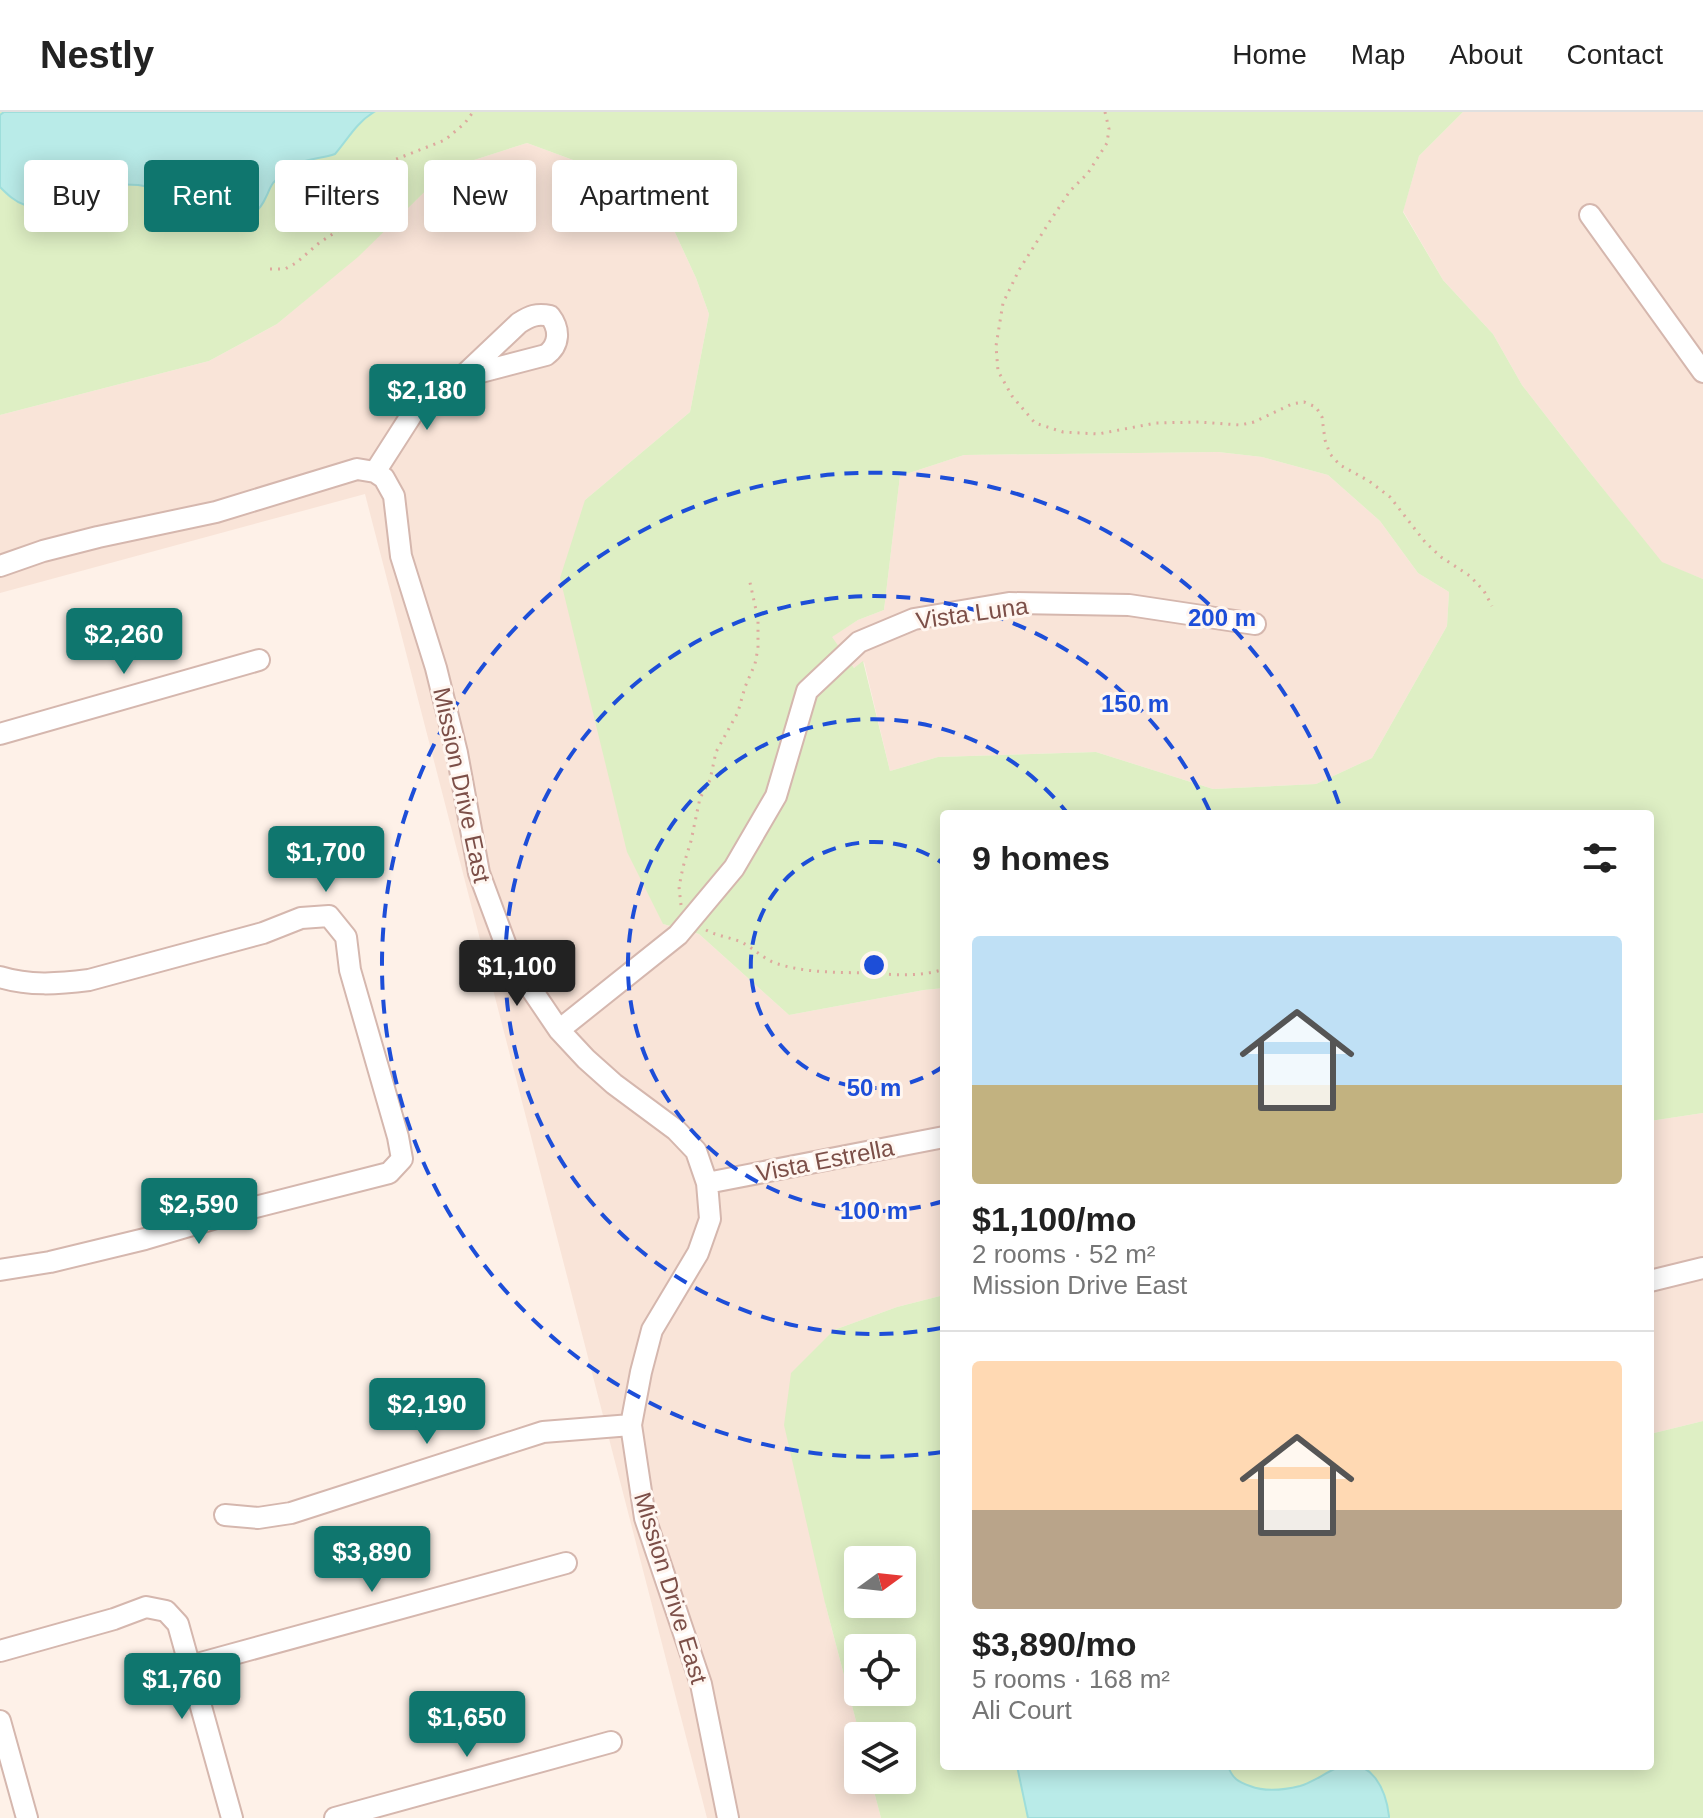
<!DOCTYPE html>
<html lang="en">
<head>
<meta charset="utf-8">
<style>
  :root { --surface:#fff; --page:#f6f6f6; --text:#222; --muted:#767676; --line:#e0e0e0; --accent:#0f766e }
  body { margin:0; font-family:Helvetica,sans-serif; background:var(--page); color:var(--text); height:100vh; display:flex; flex-direction:column; font-size:30px; white-space:nowrap }
  * { box-sizing:border-box; margin:0 }
  p { font-size:26px; color:var(--muted) }
  .icon { flex:none; width:44px; height:44px; fill:none; stroke:currentColor; stroke-width:2; stroke-linecap:round; stroke-linejoin:round }
  .map { position:relative; flex:1; overflow:hidden }
  .drawer { position:absolute; left:940px; top:698px; width:714px; height:960px; display:flex; flex-direction:column; background:var(--surface); border-radius:8px; box-shadow:0 4px 20px #0003 }
  .drawer>* { flex:none }
  .guide { position:absolute; left:24px; top:48px; width:760px; height:72px; display:flex; gap:16px }
  .needle { width:52px; rotate:75deg }
  .tools { position:absolute; left:844px; top:1434px; display:grid; gap:16px }
  .tools a { display:grid; place-items:center; width:72px; height:72px; border-radius:8px; background:var(--surface); box-shadow:0 4px 20px #0003; font-size:40px }
  .price { position:absolute; translate:-50% -68px; padding:0 18px; border-radius:8px; background:var(--accent); color:#fff; font-size:26px; line-height:52px; filter:drop-shadow(0 2px 4px #0008) }
  .price::after { content:''; position:absolute; left:50%; top:48px; width:24px; height:18px; margin-left:-12px; background:inherit; clip-path:polygon(0 0,100% 0,50% 100%) }
  .price.active { background:#222; color:#fff }
  ul { padding:0; list-style:none }
  li { display:grid; align-content:center; gap:16px; height:424px; padding:0 32px }
  li+li { border-top:2px solid var(--line) }
  li span { display:grid; place-items:center; height:248px; border-radius:8px; color:#555 }
  li>.icon { margin-inline-start:auto }
  span .icon { width:144px; height:144px; fill:#fffc; stroke-width:1 }
  li b { font-size:34px }
  h2 { display:flex; justify-content:space-between; align-items:center; height:96px; padding:0 32px; font-size:34px }
  .chip { padding:0 28px; border-radius:8px; background:var(--surface); box-shadow:0 4px 20px #0003; font-size:28px; line-height:72px }
  .chip.active { background:var(--accent); color:#fff }
  header { display:flex; align-items:center; gap:48px; box-sizing:border-box; height:112px; padding:0 40px; background:var(--surface); border-bottom:2px solid var(--line) }
  header strong { font-size:38px }
  nav { display:flex; gap:44px; margin-inline-start:auto; font-size:28px }
  .map>svg:first-child { display:block }
</style>
</head>
<body>
<header>
<strong>Nestly</strong>
<nav><a>Home</a><a>Map</a><a>About</a><a>Contact</a></nav>
</header>
<div class="map">
<svg width="1703" height="1706" viewBox="0 0 1703 1706">
  <rect width="100%" height="100%" fill="#fef1e8"/>
  <path fill="#f9e4d8" d="M1463,0H1703V467L1662,451L1588,358L1522,273L1493,222L1443,168L1403,99L1419,44Z
    M527,31L584,52L631,77L672,114L696,166L709,202L690,300L585,388L663,812L699,822L789,903L924,878L944,876V1183L897,1195L834,1218L825,1491L860,1624H858V1668H871L881,1706H707L365,382L0,481V303L209,249L277,212L358,144L449,56Z
    M1218,340L1262,345L1328,363L1380,409L1418,461L1449,480L1447,514L1372,646L1316,672L1213,677L1096,640L938,645L890,659L864,550L854,556L831,525L858,508L884,498L900,364L964,343Z
    M1703,1001V1309L1650,1322V1009Z"/>
  <path fill="#deefc4" fill-rule="evenodd" d="M0,0H1463L1419,44L1403,100L1443,168L1493,222L1522,273L1588,358L1662,450L1703,467V1001L1650,1009V702H944V876L924,878L789,903L699,822L663,812L627,740L560,466L585,388L690,300L709,202L696,166L672,114L631,77L584,52L527,31L449,56L358,145L277,212L209,249L0,303ZM1218,340L1262,345L1328,363L1380,409L1418,461L1449,480L1447,514L1372,646L1316,672L1213,677L1096,640L938,645L890,659L863,549L854,556L832,525L858,508L884,498L900,364L964,343Z
    M944,1183V1654H1650V1322L1703,1309V1706H881L871,1668H902V1624H860L825,1491L784,1313L791,1261L834,1218L897,1195ZM858,1448H902V1492H858ZM858,1536H902V1580H858Z"/>
  <path fill="#b9ebe8" stroke="#9ededb" stroke-width="2" d="M4,0H374C356,11 348,27 335,42C322,47 305,46 294,54C288,58 280,63 275,69C270,73 269,80 266,85C259,101 245,110 229,114C177,127 173,76 138,73C126,72 112,72 101,76C77,83 50,102 25,93C15,90 7,82 0,75V3Z
    M1017,1654H1228C1232,1666 1238,1670 1250,1674C1265,1680 1284,1678 1300,1674C1314,1670 1326,1660 1339,1655C1372,1644 1386,1679 1389,1704V1706H1028Z"/>
  <g fill="none" stroke-linecap="round" stroke-linejoin="round">
    <g stroke="#d5b7ae" stroke-width="24">
      <path id="street" d="M1590,103L1703,260
        M375,360L416,296L462,265L519,211C530,204 537,201 550,204C560,217 560,233 546,243L462,265
        M0,454L43,439L98,425L216,400L357,357L375,360L384,366L394,384L401,444L436,556L457,641L479,761L511,847L559,918L586,947L614,972L676,1018L696,1039L707,1071L710,1107L698,1141L652,1218L641,1260L631,1313L645,1406L701,1572L728,1706
        M0,622L259,548
        M0,865C29,874 58,872 89,868L263,821L301,806L329,804L346,825L350,858L398,1025L402,1047L389,1061L240,1099L145,1127L50,1150L0,1158
        M559,918L678,823L734,756L776,684L807,579L859,530L914,507L1009,491L1129,493L1255,512
        M707,1071L944,1025
        M1650,1169L1703,1156
        M225,1403L258,1406L291,1401L543,1320L631,1313
        M0,1539L114,1507L146,1495L166,1499L178,1512L232,1706
        M190,1554L566,1451
        M0,1609L27,1706
        M335,1706L611,1630"/>
    </g>
    <path stroke="#dda99e" stroke-width="3" stroke-dasharray="2 6" stroke-linecap="butt" d="M1105,0L1109,17L1107,31L1088,61L1070,79L1050,109L1019,158L1003,191L996,234L998,259L1012,284L1035,311L1063,320L1098,322L1156,311L1199,310L1240,313L1254,310L1292,292L1304,290L1316,295L1322,305L1325,328L1330,342L1340,353L1369,369L1390,385L1425,430L1441,445L1470,464L1484,479L1492,494
      M270,157H285L296,151L319,131L363,102L374,86L383,61L394,48L445,28L465,11L473,0
      M681,793L679,775L683,755L691,729L700,686L710,668L716,640L738,600L745,575L755,552L758,536V507L749,466
      M706,818C717,824 729,825 741,830C754,836 764,848 778,852C807,861 835,860 864,861C891,862 918,866 944,857"/>
    <use href="#street" stroke="#fff" stroke-width="20"/>
  </g>
  <g fill="none" stroke="#1d4ed8" stroke-width="4" stroke-dasharray="14 10">
    <path d="M944 954A123 123 0 1 1 944 752"/>
    <path d="M944 1089A246 246 0 1 1 1068 702"/>
    <path d="M941 1216A369 369 0 1 1 1210 700"/>
    <path d="M942 1340A492 492 0 1 1 1342 701"/>
  </g>
  <g text-anchor="middle" dominant-baseline="central" stroke-width="6" stroke-linejoin="round" paint-order="stroke">
    <g font-size="24" fill="#7c4f48" stroke="#fff6f0">
      <text transform="translate(972 501) rotate(-8)">Vista Luna</text>
      <text transform="translate(462 673) rotate(78)">Mission Drive East</text>
      <text transform="translate(825 1048) rotate(-11)">Vista Estrella</text>
      <text transform="translate(671 1476) rotate(73)">Mission Drive East</text>
    </g>
  </g>
  <circle cx="874" cy="853" r="12" fill="#1d4ed8" stroke="#fff6f0" stroke-width="4"/>
  <g font-size="24" text-anchor="middle" font-weight="bold" fill="#1d4ed8" stroke="#fff6f0" stroke-width="6" stroke-linejoin="round" paint-order="stroke">
    <text x="1222" y="514">200 m</text>
    <text x="1135" y="600">150 m</text>
    <text x="874" y="984">50 m</text>
    <text x="874" y="1107">100 m</text>
  </g>
</svg>
<div class="tools">
<a><svg class="needle" viewBox="-14 -14 28 28"><path d="M0-13l5 13h-10z" fill="#e53935"/><path d="M0 13l5-13h-10z" fill="#767676"/></svg></a>
<a><svg class="icon" aria-label="locate" viewBox="0 0 24 24"><circle cx="12" cy="12" r="6"/><path d="M12 2v4M12 18v4M2 12h4M18 12h4"/></svg></a>
<a><svg class="icon" aria-label="layers" viewBox="0 0 24 24"><path d="M12 4l9 5-9 5-9-5zM3 14l9 5 9-5"/></svg></a>
</div>
<b class="price" style="left:427px;top:320px">$2,180</b>
<b class="price" style="left:124px;top:564px">$2,260</b>
<b class="price" style="left:326px;top:782px">$1,700</b>
<b class="price active" style="left:517px;top:896px">$1,100</b>
<b class="price" style="left:199px;top:1134px">$2,590</b>
<b class="price" style="left:427px;top:1334px">$2,190</b>
<b class="price" style="left:372px;top:1482px">$3,890</b>
<b class="price" style="left:182px;top:1609px">$1,760</b>
<b class="price" style="left:467px;top:1647px">$1,650</b>
<div class="guide">
<a class="chip">Buy</a>
<a class="chip active">Rent</a>
<a class="chip">Filters</a>
<a class="chip">New</a>
<a class="chip">Apartment</a>
</div>
<section class="drawer">
<h2>9 homes<svg class="icon" aria-label="filters" viewBox="0 0 24 24"><path d="M4 7h16M4 17h16"/><circle cx="9" cy="7" r="2"/><circle cx="15" cy="17" r="2"/></svg></h2>
<ul>
<li><span style="background:linear-gradient(#bfe0f5 60%,#c2b280 0)"><svg class="icon" aria-label="home" viewBox="0 0 24 24"><path d="M3 11l9-7 9 7M6 9v11h12V9"/></svg></span><div><b>$1,100/mo</b><p>2 rooms · 52 m²</p><p>Mission Drive East</p></div></li>
<li><span style="background:linear-gradient(#ffd9b3 60%,#b9a48a 0)"><svg class="icon" aria-label="home" viewBox="0 0 24 24"><path d="M3 11l9-7 9 7M6 9v11h12V9"/></svg></span><div><b>$3,890/mo</b><p>5 rooms · 168 m²</p><p>Ali Court</p></div></li>
</ul>
</section>
</div>
</body>
</html>
